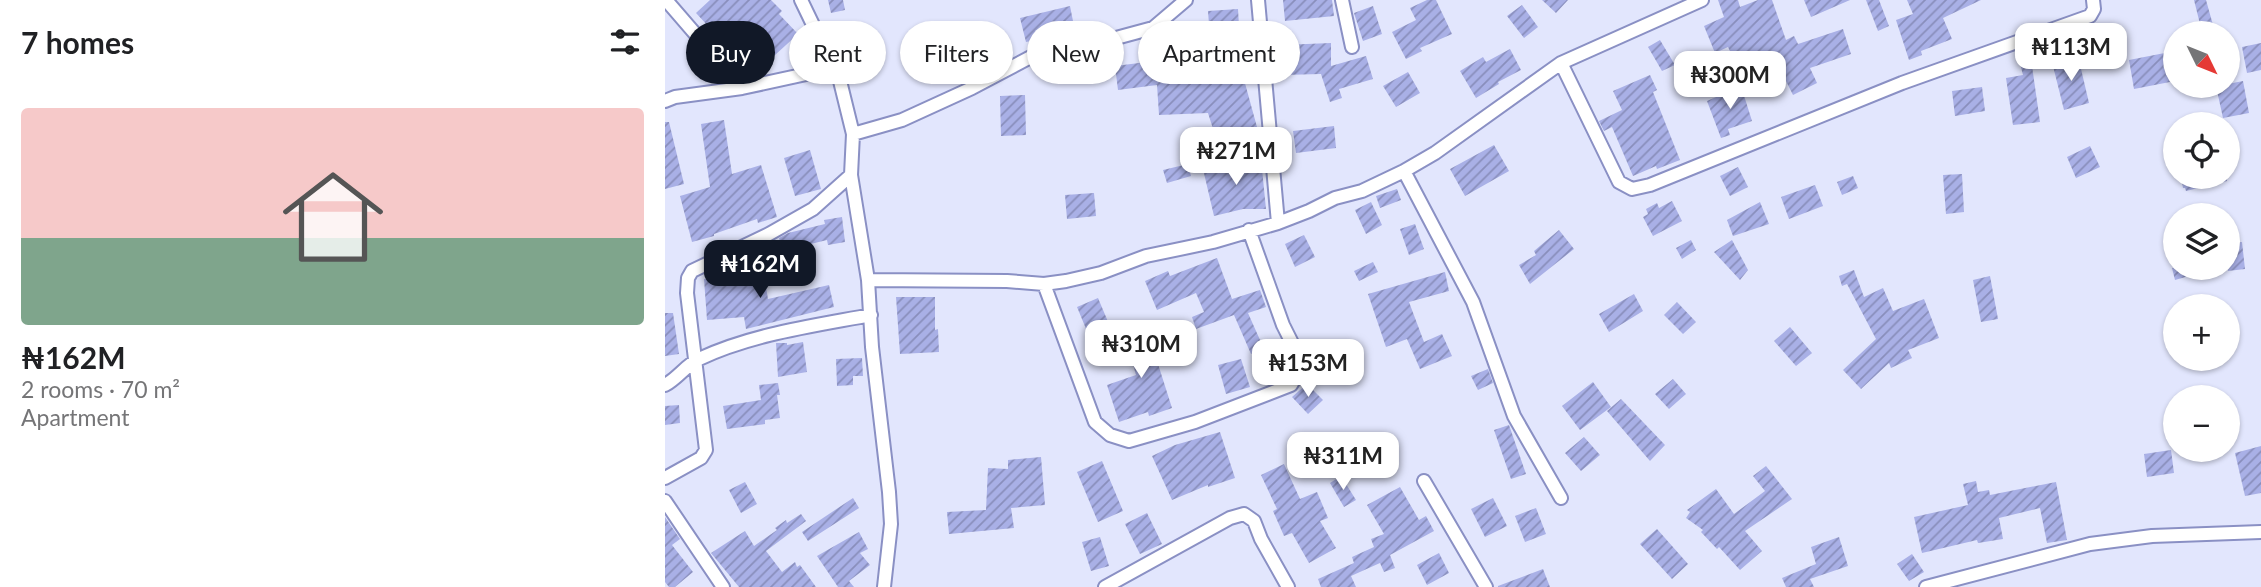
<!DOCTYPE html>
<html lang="en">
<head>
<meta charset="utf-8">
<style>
  :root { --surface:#fff; --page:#f6f6f6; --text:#202124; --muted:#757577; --line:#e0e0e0; --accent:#111827 }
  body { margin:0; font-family:Lato,sans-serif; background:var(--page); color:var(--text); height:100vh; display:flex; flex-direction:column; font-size:26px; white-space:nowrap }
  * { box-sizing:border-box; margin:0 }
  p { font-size:23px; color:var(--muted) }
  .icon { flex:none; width:38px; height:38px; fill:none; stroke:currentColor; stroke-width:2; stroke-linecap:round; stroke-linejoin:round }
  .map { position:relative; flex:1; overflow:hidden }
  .sheet { display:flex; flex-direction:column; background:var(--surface); width:665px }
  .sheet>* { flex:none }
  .hud { position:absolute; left:21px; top:21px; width:665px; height:63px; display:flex; gap:14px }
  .needle { width:46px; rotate:133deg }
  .fabs { position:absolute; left:1498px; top:21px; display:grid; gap:14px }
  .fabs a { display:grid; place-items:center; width:77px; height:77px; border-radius:50%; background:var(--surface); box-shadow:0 2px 5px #0004; font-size:35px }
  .price { position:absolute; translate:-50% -60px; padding:0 16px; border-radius:14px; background:#fff; color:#222; font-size:23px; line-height:46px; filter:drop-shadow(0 2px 4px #0008) }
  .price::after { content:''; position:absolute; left:50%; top:42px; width:21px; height:16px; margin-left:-10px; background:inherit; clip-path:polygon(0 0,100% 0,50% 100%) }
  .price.on { background:var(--accent); color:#fff }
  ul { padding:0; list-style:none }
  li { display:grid; align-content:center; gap:14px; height:371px; padding:0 21px }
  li+li { border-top:2px solid var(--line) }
  li span { display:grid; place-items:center; height:217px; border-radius:7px; color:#555 }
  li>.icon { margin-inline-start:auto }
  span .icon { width:126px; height:126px; fill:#fffc; stroke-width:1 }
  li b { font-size:30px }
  h2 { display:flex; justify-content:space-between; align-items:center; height:84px; padding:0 21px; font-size:30px }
  .chip { padding:0 24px; border-radius:32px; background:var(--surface); box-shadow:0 2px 5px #0004; font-size:24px; line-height:63px }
  .chip.on { background:var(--accent); color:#fff }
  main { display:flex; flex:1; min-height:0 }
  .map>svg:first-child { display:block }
</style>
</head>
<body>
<main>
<section class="sheet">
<h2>7 homes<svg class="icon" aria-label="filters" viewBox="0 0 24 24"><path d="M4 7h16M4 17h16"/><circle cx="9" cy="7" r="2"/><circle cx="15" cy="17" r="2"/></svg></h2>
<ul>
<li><span style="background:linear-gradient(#f6c9c9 60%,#7fa58c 0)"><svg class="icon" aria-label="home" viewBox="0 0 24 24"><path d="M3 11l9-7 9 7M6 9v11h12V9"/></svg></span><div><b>₦162M</b><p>2 rooms · 70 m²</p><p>Apartment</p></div></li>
</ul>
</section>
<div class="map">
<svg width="1596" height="587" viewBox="0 0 1596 587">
  <defs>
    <pattern id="building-hatch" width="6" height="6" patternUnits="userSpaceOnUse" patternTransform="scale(1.75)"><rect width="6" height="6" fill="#a9b0e6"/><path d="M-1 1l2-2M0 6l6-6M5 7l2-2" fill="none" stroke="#898ebb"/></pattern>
  </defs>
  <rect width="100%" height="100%" fill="#e2e6fd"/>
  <path fill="url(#building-hatch)" d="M45,0H106L117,11L114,14L133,34L98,66L79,46L76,50L49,21L43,26L31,13Z
    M163,0H178L180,10L166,13Z
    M618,0H667L669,16L620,21Z
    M762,0H771L787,34L755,48L757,51L741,59L727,32L751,20L745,8Z
    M877,0H903L891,13Z
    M1053,0H1073L1075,7L1093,0H1107L1121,40L1129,36L1133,44L1178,29L1186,54L1145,68L1152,83L1128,95L1110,59L1077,76L1063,47L1050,53L1039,26L1059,17Z
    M1139,0H1185L1146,17Z
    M1201,0H1214L1224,26L1213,31Z
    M1242,0H1316L1278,18L1287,39L1256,51L1257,55L1244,60L1231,20L1248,14Z
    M1529,0H1541L1548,25L1536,28Z
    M857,5L873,27L859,38L842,16Z
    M405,6L410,31L361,42L355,18Z
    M708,6L717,34L698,41L689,13Z
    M573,9L575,43H579L582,64L575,65L595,138L555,151L543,113L494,115L492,85L453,90L450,66L482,62L483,67L523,64L521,56L546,51L543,11Z
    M320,27L329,50L311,58L301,35Z
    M995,40L1010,65L997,71L983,47Z
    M666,43V66L701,56L708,79L674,89L677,98L665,102L656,74L618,75L617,45Z
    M1382,43L1387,60L1367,66L1375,122L1348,125L1341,78L1358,75L1352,52Z
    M1596,43V70L1582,73L1577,47Z
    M845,49L856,70L833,82L834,84L811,98L795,71L818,57L821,62Z
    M1510,51V81L1469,89L1464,60Z
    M1413,56L1424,103L1399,110L1387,62Z
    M743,72L755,93L731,107L718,86Z
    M985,75L992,90L988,92L1015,160L992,169L991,166L968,176L947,127L939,131L934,121L957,110L948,91Z
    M1578,81L1584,113L1558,118L1551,86H1563V84Z
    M1076,86L1087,121L1063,129L1065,135L1056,138L1042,101Z
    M1317,87L1320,111L1290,116L1287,91Z
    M360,95L361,135L336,136L335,96Z
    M59,120L67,174L96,165L112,217L93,223L92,219L49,234V236L27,242L15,196L45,187L36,124Z
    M0,122H4L19,184L0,189Z
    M669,126L671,148L631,153L628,131Z
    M829,145L844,171L800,196L785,169Z
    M1425,146L1435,167L1411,178L1402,157Z
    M145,150L156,189L130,196L119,158Z
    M596,159L601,209H578L549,216L538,169Z
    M523,164L526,176L502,183L498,170Z
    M1073,167L1083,187L1065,196L1055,176Z
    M1297,174L1299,212L1281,214L1278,175Z
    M1188,176L1193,188L1177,195L1172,182Z
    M1516,177H1562V181L1521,191L1520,188H1518Z
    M1150,185L1158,206L1124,219L1116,197Z
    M732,189L736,200L715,208L711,196Z
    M429,193L431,216L402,219L400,195Z
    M1007,201L1017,221L988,236L978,217L983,214L981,209L992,203L994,208Z
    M706,202L717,225L701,234L690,210Z
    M1095,202L1104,224L1068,236L1062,220Z
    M177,217L180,242L163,245L162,240L117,251L114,238L123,233L160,224L159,220Z
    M750,224L759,249L744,255L735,229Z
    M894,230L909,249L865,284L854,265L871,255L869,251Z
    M639,235L650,257L630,267L620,244Z
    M1026,240L1031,250L1017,259L1011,248Z
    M1067,240L1083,270L1075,280L1049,252Z
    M1577,242L1580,269L1563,271V244Z
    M552,258L567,299L595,290L601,307L583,313L599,349L586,354L569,315L531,329L527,317L539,312L531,293L492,310L480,281L503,271L505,276Z
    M708,262L713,272L694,281L689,271Z
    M1507,268H1541V271L1510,280Z
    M98,270L103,299L164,285L169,307L81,329L79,317L42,320L39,279L72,276Z
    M1189,270L1199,297L1218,288L1228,311L1259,299L1274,338L1243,350L1247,358L1226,368L1224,363L1196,389L1178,370L1211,339L1182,284L1177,286L1174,276Z
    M780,272L784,291L744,302L759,342L777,334L787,356L755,369L742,339L721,347L703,294Z
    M1325,276L1333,319L1316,322L1308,280Z
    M969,294L978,311L944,332L934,314Z
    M231,297H270V330L273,329L274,352L235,354Z
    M433,298L452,343L431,353L412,307Z
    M1012,302L1031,322L1018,334L999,315Z
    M0,313H8L14,354L0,356Z
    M491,326L496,343L487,345L507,408L484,416L483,412L454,422L442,385L471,375L460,336Z
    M1125,327L1147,353L1131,366L1109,341Z
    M138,342L142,372L113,377L111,343H122V345Z
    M621,350L626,361L612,368L607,357Z
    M197,358L198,376H188V385L172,386L171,359Z
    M576,359L585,387L561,394L553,365Z
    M823,369L828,383L813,390L806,376Z
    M1008,379L1021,394L1004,409L990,394Z
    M928,382L946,407L915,430L897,406Z
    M113,383L115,395H112L115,418L100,420V424L62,429L58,406L96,400L94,385Z
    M642,384L658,400L643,414L627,397Z
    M956,399L1000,445L985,461L942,411Z
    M14,405L15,423L0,425V406Z
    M844,425L861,474L846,479L829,430Z
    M555,432L570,478L543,487V485L507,500L487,456L510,445Z
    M919,437L935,455L916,471L900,453Z
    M1596,446V493L1580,496L1570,453Z
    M1506,450L1509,473L1482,477L1479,454Z
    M376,457L380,505L346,508L349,528L284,534L282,512L321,510L323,468L343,469V460Z
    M437,461L458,511L433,522L412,472Z
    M619,464L635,499L652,492L663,518L655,521L671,548L644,563L627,533L619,536L608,511L612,509L596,475Z
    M1101,466L1127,499L1080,531L1097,551L1075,570L1054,547L1052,549L1036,532L1038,530L1021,518L1025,512L1022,510L1051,489L1069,514L1100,491L1088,476Z
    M676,476L691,500L679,507L665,483Z
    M1311,481L1313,492L1324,490L1325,495L1391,482L1402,540L1382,543L1375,508L1334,518L1338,539L1313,543L1312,540L1257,553L1249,517L1303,505L1298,484Z
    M80,482L92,504L76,513L64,490Z
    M735,487L754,520L761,516L769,531L725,555L730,568L719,572L715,563L686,576L691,587H656L653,579L689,563L687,557L709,547L706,539L719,534L702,505Z
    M188,498L194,508L143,541L137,532Z
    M828,498L842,526L820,537L806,509Z
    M871,508L881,534L860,542L850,516Z
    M482,513L497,544L475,554L460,524Z
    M136,514L141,521L101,551L117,572L130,562L132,567L135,565L151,587H74L46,553L80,531L89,546L112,530L110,528L121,520L122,523Z
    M0,517L15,539L7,545L28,572L10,587H4L0,582Z
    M992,529L1023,564L1007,579L975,544Z
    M194,532L203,549L195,553L205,565L184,581L189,587H173L152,556Z
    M435,537L444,566L426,571L417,542Z
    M1174,537L1183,566L1145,579L1149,587H1121L1117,578L1151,564L1146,547Z
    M774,553L784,573L762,585L752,565Z
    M1247,554L1259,572L1244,581L1232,564Z
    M878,569L885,587H833V586Z"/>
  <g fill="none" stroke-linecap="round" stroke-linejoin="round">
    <g stroke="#8a90c4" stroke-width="16">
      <path id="street" d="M1,0L77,88
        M136,0L175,81L188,134L186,175L203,280L207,347L224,492L226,524L219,587
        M593,0L613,223
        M677,0L687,47
        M896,63L954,182L967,189L985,185L1237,83L1425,16L1429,9L1428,0
        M0,101L10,97L77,88L169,68
        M188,134L237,120L307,88L377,51L395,45L451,38L488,28L521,0
        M739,171L808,302L849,416L896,498
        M203,280L342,281L379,284L401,281L436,273L481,256L548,242L613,223L644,211L670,198L697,191L739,171L770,153L896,63L1037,0
        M379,284L430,422L445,435L464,441L530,422L626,385L633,373L636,361L618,325L584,230
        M0,385C13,378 21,365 34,359C87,334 148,326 206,315
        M0,478L36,458L41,450L22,293L23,278L27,271L104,234L148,209L186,175
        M759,481L821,587
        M0,501L58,587
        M440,587L565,518L579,514L589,521L596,539L623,587
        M1261,587L1425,544L1487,536L1596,532"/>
    </g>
    <use href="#street" stroke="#fff" stroke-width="12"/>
  </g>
</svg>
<div class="fabs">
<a><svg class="needle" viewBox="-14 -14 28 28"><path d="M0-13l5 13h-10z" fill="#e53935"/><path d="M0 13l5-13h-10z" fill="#757577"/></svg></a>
<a><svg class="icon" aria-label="locate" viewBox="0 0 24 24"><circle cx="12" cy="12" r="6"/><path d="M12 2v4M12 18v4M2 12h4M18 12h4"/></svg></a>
<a><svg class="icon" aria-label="layers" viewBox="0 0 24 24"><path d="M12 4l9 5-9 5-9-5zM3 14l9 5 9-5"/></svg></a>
<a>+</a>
<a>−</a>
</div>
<b class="price" style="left:1406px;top:83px">₦113M</b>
<b class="price" style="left:1065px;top:111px">₦300M</b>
<b class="price" style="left:571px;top:187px">₦271M</b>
<b class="price on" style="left:95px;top:300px">₦162M</b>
<b class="price" style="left:476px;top:380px">₦310M</b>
<b class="price" style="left:643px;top:399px">₦153M</b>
<b class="price" style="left:678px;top:492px">₦311M</b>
<div class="hud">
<a class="chip on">Buy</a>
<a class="chip">Rent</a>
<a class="chip">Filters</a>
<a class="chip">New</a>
<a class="chip">Apartment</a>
</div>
</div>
</main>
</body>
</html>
